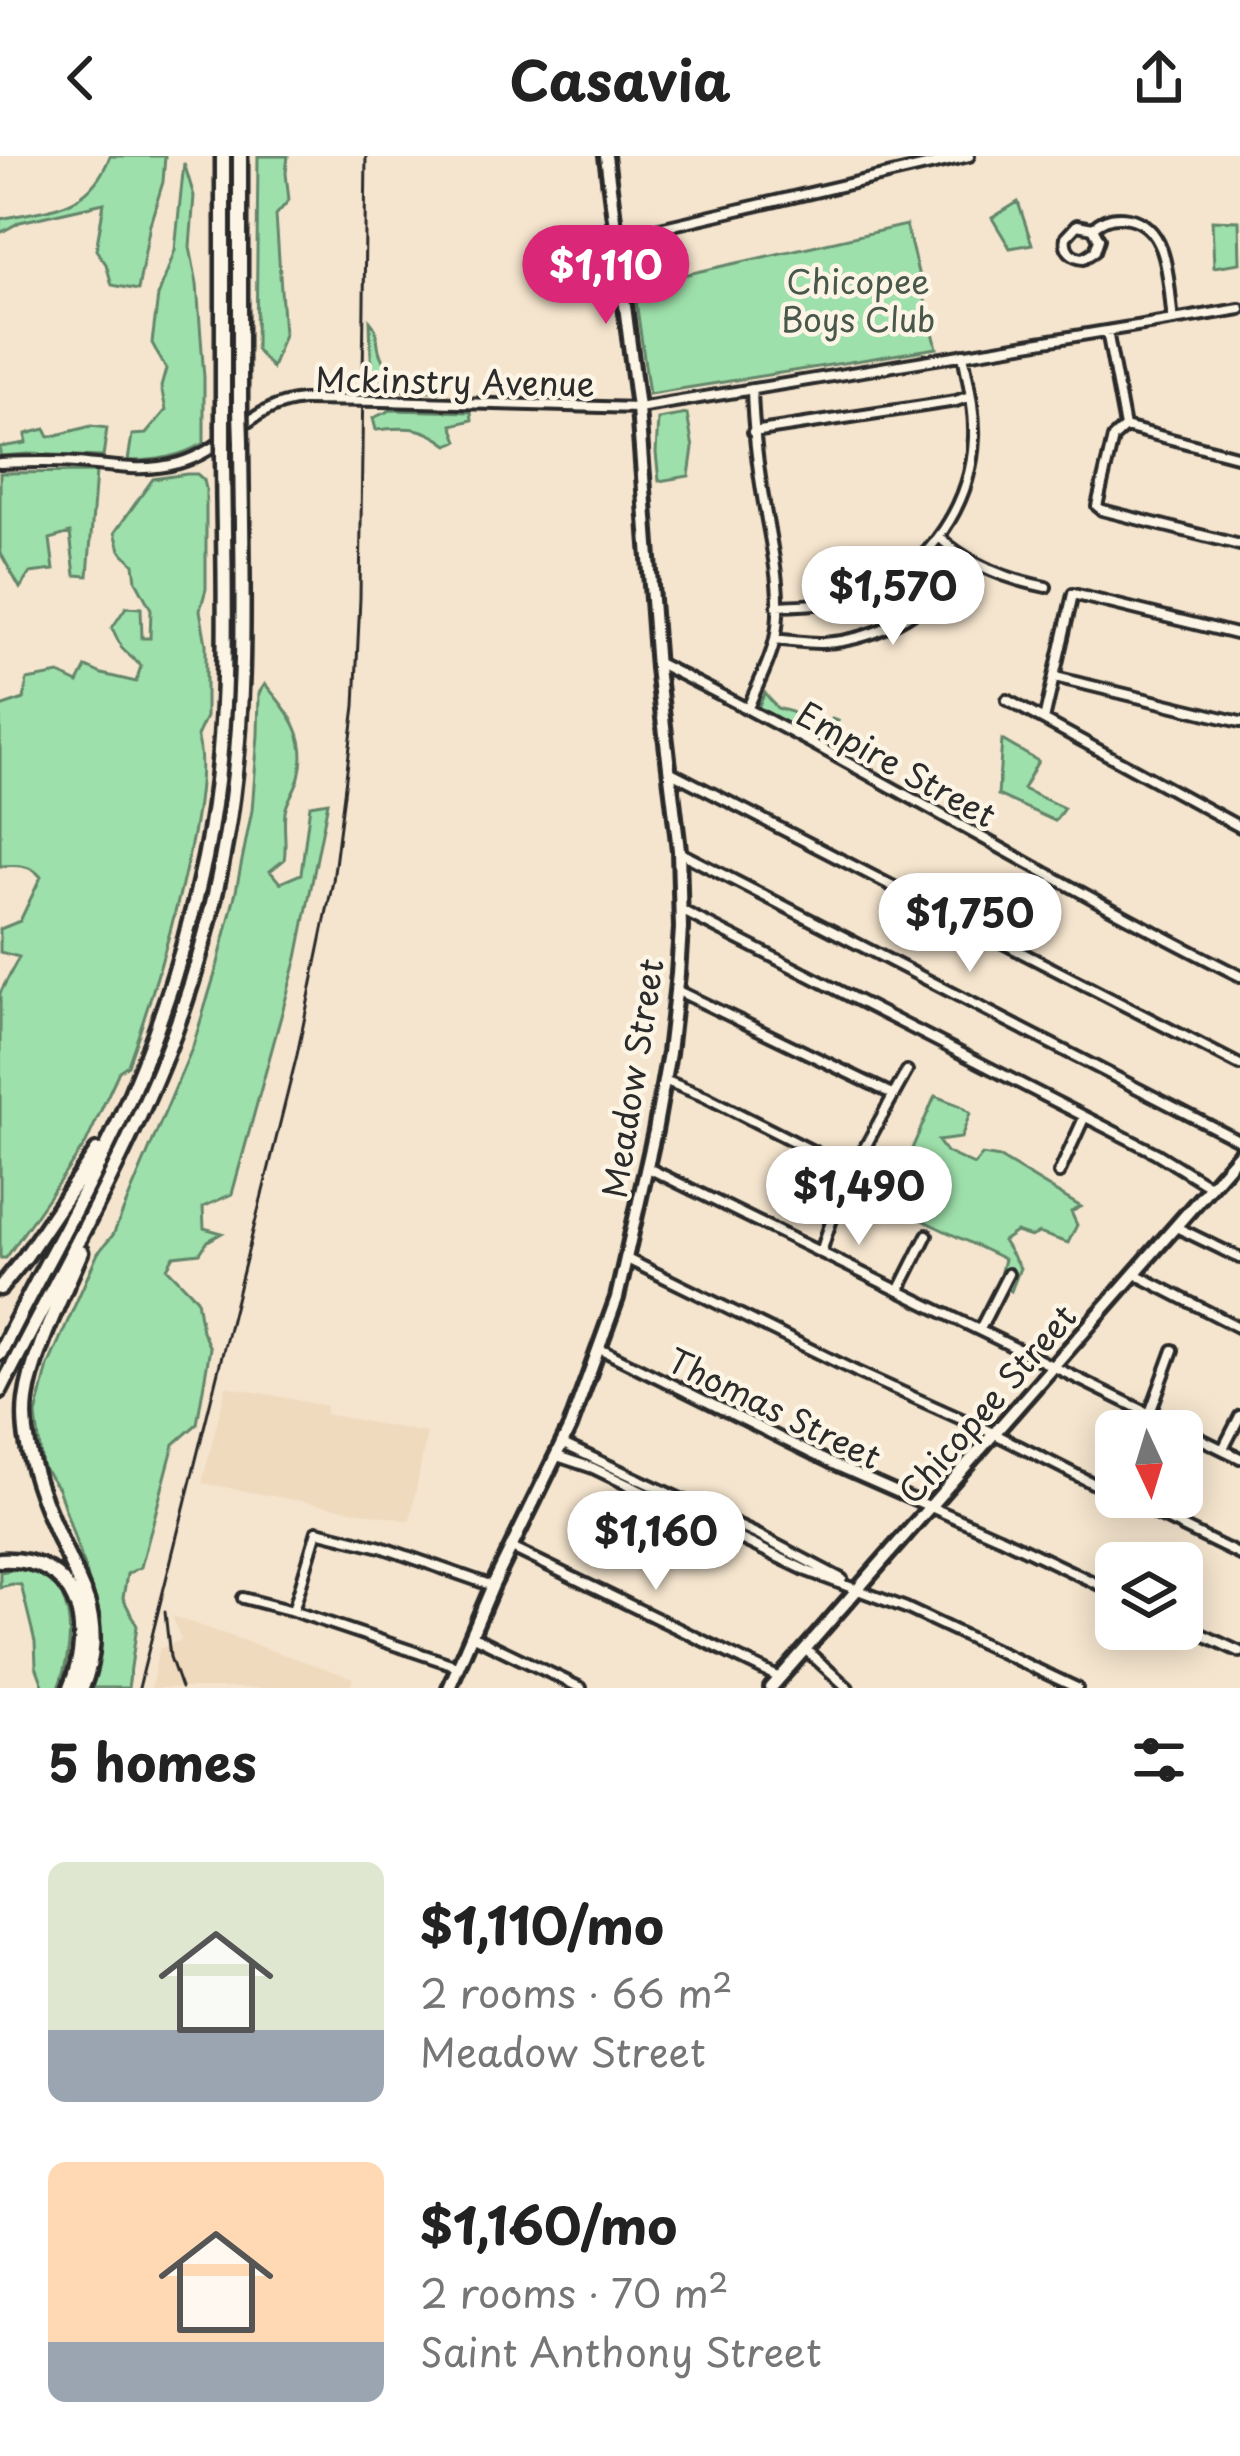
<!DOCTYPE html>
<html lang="en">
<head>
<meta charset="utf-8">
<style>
  :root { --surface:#fff; --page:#f2f2f2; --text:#222; --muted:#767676; --accent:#db2777 }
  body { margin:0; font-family:"Playpen Sans",sans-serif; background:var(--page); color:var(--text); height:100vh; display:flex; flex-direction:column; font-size:45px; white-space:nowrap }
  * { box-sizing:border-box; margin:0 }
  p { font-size:39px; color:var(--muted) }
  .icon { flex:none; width:66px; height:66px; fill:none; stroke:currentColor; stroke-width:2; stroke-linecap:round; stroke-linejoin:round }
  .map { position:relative; height:1532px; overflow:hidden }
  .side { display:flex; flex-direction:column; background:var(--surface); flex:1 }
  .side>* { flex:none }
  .needle { width:78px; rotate:176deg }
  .buttons { position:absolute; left:1095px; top:1254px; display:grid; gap:24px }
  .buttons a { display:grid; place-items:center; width:108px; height:108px; border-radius:18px; background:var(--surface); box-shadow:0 6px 30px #0003; font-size:60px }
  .price { position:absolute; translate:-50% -102px; padding:0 27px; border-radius:42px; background:#fff; color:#222; font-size:39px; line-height:78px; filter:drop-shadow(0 3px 6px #0008) }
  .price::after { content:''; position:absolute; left:50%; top:72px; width:36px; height:27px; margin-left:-18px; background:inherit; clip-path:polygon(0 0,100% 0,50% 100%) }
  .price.current { background:var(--accent); color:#fff }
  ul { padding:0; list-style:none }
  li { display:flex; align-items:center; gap:36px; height:300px; padding:0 48px }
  li span { display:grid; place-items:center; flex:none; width:336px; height:240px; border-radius:18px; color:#555 }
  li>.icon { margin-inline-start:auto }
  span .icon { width:144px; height:144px; fill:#fffc; stroke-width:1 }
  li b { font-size:51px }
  h2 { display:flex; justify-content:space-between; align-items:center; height:144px; padding:0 48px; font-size:51px }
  header { display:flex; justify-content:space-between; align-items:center; height:156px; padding:0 48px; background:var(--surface); font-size:54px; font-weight:700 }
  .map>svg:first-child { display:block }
</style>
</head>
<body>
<header><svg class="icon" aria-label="back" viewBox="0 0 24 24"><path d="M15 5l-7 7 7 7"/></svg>Casavia<svg class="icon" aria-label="share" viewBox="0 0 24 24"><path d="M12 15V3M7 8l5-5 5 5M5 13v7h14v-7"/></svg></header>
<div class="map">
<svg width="1240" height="1532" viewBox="0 0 1240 1532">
  <rect width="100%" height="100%" fill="#f5e5ce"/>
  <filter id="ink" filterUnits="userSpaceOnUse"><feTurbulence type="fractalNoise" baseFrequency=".00833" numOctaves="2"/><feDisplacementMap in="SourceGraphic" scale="24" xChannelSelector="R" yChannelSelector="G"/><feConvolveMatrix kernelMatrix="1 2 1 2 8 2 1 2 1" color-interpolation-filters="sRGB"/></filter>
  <g filter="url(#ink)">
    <path fill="#f0dabe" d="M226,1230L326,1250V1258L427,1277L410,1365L202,1327Z
      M172,1460L353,1522L350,1532H151L159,1493L181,1484Z"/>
    <path fill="#9ee0ab" stroke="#64866b" stroke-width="3" d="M110,0H165L163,26L150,68L138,134L112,129L106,108L96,94L104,47L20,66L0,77V63C50,52 89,55 110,0Z
      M258,0H288L286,17L289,44L276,59L284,178L272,212L256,194Z
      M184,7L194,40L190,91L197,128L204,221V287C179,301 156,305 128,305L132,279L146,278L166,254L161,231L166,213L152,187L158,140L175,94Z
      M1018,46L1032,88L1010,92L992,62Z
      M1212,64L1239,65L1240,107L1214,111Z
      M906,69L937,192L649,238L634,130Z
      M370,165C379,175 376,181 379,194C384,220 418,220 440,226L439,235L372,234Z
      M391,254L471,256L472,264L452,269L458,285L448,289C421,269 408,271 376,274L373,262Z
      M687,258L693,292L689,320L659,325L656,297L658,263Z
      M91,270L107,272L103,301L28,298L0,300V291L26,287V278L45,273L49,281Z
      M96,316L88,420L75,419L70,377L50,383L54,414L30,417L20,432L0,396V317Z
      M187,318H197L204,324L206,333V433L200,454L206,488V561L197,580C217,639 151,845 128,909L119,915L86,987L6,1102H0V837L19,801L0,796V773L20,765L41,721C31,708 15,709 0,710V551L24,543L27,524L59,518L78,527L86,511L102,518L136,526L141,510L122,493L112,472L126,451L141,452L142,482H150L151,453L136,425L134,408L120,394L115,376L153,323Z
      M265,528C289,557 310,580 299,621C296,633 287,644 285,656C283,672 287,688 284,704L270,715L280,727L301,718L310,649L328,646L297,802L232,1038L203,1051L204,1072L222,1077L208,1085L200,1097L174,1100L167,1112L197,1143L202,1175L210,1192L197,1268L174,1288L141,1411L127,1418L123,1442L137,1470L128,1532H92L97,1516L101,1462L58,1332L42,1310L36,1259L48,1210L98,1097L113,1079L193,890L217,811L236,735L252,654L258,579L259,537Z
      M765,537L777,552L792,556L800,564V570L808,574L815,572L825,575L832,563L838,565L823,588L757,553Z
      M1002,584L1038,605L1023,633L1064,652L1055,665L998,639Z
      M935,940L961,950L970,957L961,982L938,985L946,996L974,1009L982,999L1000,1002L1081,1051L1071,1056L1077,1069L1068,1087L1039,1077L1031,1081L1016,1076L1003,1085L1020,1112L1011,1135L998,1127L1004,1103L888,1048Z
      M17,1413C80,1418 76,1488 58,1532H44L36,1510L35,1486L21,1429L12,1428L0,1431V1416Z"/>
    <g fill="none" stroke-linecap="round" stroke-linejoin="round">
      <g stroke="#2b2b2b" stroke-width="16">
        <path id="minor" d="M1093,72L1099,83L1095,95L1084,102C1071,101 1064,93 1066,81L1077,69L1093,72C1103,62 1114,59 1129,62C1171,71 1168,131 1173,164
          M617,82L969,0
          M1107,175L1125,271L1113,282L1097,350L1102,354L1240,389
          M382,245L638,252L1240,153
          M1125,271L1240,301
          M753,276L956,245L970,240
          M0,307C25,306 50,305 76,307C111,310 144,317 179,307C227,294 250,248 303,244
          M939,381C969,409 1006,423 1046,431
          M777,450C807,449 840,448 869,436C930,411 972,347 974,281C975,253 968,225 963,198
          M775,483C791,485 808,487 823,487C883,484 935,449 971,404
          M658,507C855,605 1043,721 1240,820
          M1055,521L1240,566
          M1007,544L1240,671
          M748,552C757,529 770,507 775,483C784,442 772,393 765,353C758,313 753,274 752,233
          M1044,564L1073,438L1240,479
          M671,616L1240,909
          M679,696L1240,985
          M681,754L1156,997L1211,1031
          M676,834L894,939
          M664,924L706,941L854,1016
          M646,1011L1240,1302
          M1059,1017L1084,962
          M1176,1071L1240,1102
          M821,1097C838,1034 875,973 907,915
          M627,1103L857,1216L995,1278L1116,1339
          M1135,1118L1240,1172
          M899,1135L927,1079
          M980,1173L1008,1118
          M600,1193L833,1308L999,1381L1116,1437
          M1150,1257L1173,1194
          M563,1288L758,1379L842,1423
          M1223,1293L1240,1260
          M557,1300L593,1312L807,1415L906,1452L1077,1532
          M1121,1341L1240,1399
          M512,1392L780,1522
          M243,1442L293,1455L457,1510
          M293,1455L317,1375L381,1391L493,1430
          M1182,1469L1240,1496
          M471,1479L581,1532
          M805,1493L848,1532"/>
      </g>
      <g stroke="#2b2b2b" stroke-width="20">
        <path id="major" d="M449,1532L493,1429L570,1271L617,1142L655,975L669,897L678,818L681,772L679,694L657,512L638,252L606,0
          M771,1532L1240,997"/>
      </g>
      <g stroke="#2b2b2b" stroke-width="21">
        <path id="highway" d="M240,0V254
          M223,269V0
          M81,1096C63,1139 32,1198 26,1244C18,1308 63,1386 87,1445C96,1476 94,1502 82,1532
          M0,1132L26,1100L97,995
          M0,1197C38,1120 81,1047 117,970C156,884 186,794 205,702C232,570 224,435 223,302
          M0,1235C55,1126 116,1020 162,908C191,838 212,762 225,688C249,556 242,420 241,286
          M0,1404C79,1400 96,1471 70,1532"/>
      </g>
      <use href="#minor" stroke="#fcf5e5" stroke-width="8"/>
      <use href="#major" stroke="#fcf5e5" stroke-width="10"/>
      <use href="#highway" stroke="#fcf5e5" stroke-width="12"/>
      <path stroke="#2b2b2b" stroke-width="3" d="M165,1456L170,1501L181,1532
        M139,1532L297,899L333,725L355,550L360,442L366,0"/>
      <g stroke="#2b2b2b" stroke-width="16" stroke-linecap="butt">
        <path id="minor-bridge" d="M303,244L382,245"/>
      </g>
      <g stroke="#2b2b2b" stroke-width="21" stroke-linecap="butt">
        <path id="highway-bridge" d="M240,254L241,286
          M223,269V302"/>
      </g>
      <use href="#minor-bridge" stroke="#fcf5e5" stroke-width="8"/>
      <use href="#highway-bridge" stroke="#fcf5e5" stroke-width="12"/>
    </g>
  </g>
  <g text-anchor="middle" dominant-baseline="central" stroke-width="9" stroke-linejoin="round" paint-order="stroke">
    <g font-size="33" fill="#48584b" stroke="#fcf5e5">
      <text x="858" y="124">Chicopee<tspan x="858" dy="38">Boys Club</tspan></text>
    </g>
    <g font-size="33" fill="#2b2b2b" stroke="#fcf5e5">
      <text transform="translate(455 224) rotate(1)">Mckinstry Avenue</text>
      <text transform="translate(897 607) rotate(29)">Empire Street</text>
      <text transform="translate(631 922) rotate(-81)">Meadow Street</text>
      <text transform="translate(986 1247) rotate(-49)">Chicopee Street</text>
      <text transform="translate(775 1251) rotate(26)">Thomas Street</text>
    </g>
  </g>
</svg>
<div class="buttons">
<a><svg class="needle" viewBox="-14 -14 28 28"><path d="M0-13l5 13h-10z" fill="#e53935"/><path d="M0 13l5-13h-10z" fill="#767676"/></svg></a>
<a><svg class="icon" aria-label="layers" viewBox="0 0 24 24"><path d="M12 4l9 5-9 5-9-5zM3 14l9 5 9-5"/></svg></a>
</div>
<b class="price current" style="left:606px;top:171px">$1,110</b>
<b class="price" style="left:893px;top:492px">$1,570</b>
<b class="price" style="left:970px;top:819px">$1,750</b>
<b class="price" style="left:859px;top:1092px">$1,490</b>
<b class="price" style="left:656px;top:1437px">$1,160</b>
</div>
<section class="side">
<h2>5 homes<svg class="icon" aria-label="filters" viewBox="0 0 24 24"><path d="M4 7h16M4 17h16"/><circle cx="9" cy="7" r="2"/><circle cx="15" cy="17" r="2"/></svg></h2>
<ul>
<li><span style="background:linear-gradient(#dfe7d0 70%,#9aa5b1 0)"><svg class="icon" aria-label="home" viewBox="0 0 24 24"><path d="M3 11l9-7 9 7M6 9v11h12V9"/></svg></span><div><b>$1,110/mo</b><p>2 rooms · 66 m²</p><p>Meadow Street</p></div></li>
<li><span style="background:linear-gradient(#ffd9b3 75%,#9aa5b1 0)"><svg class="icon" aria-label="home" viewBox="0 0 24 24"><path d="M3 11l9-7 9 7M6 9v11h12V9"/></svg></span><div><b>$1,160/mo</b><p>2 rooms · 70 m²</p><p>Saint Anthony Street</p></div></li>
</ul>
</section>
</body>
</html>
